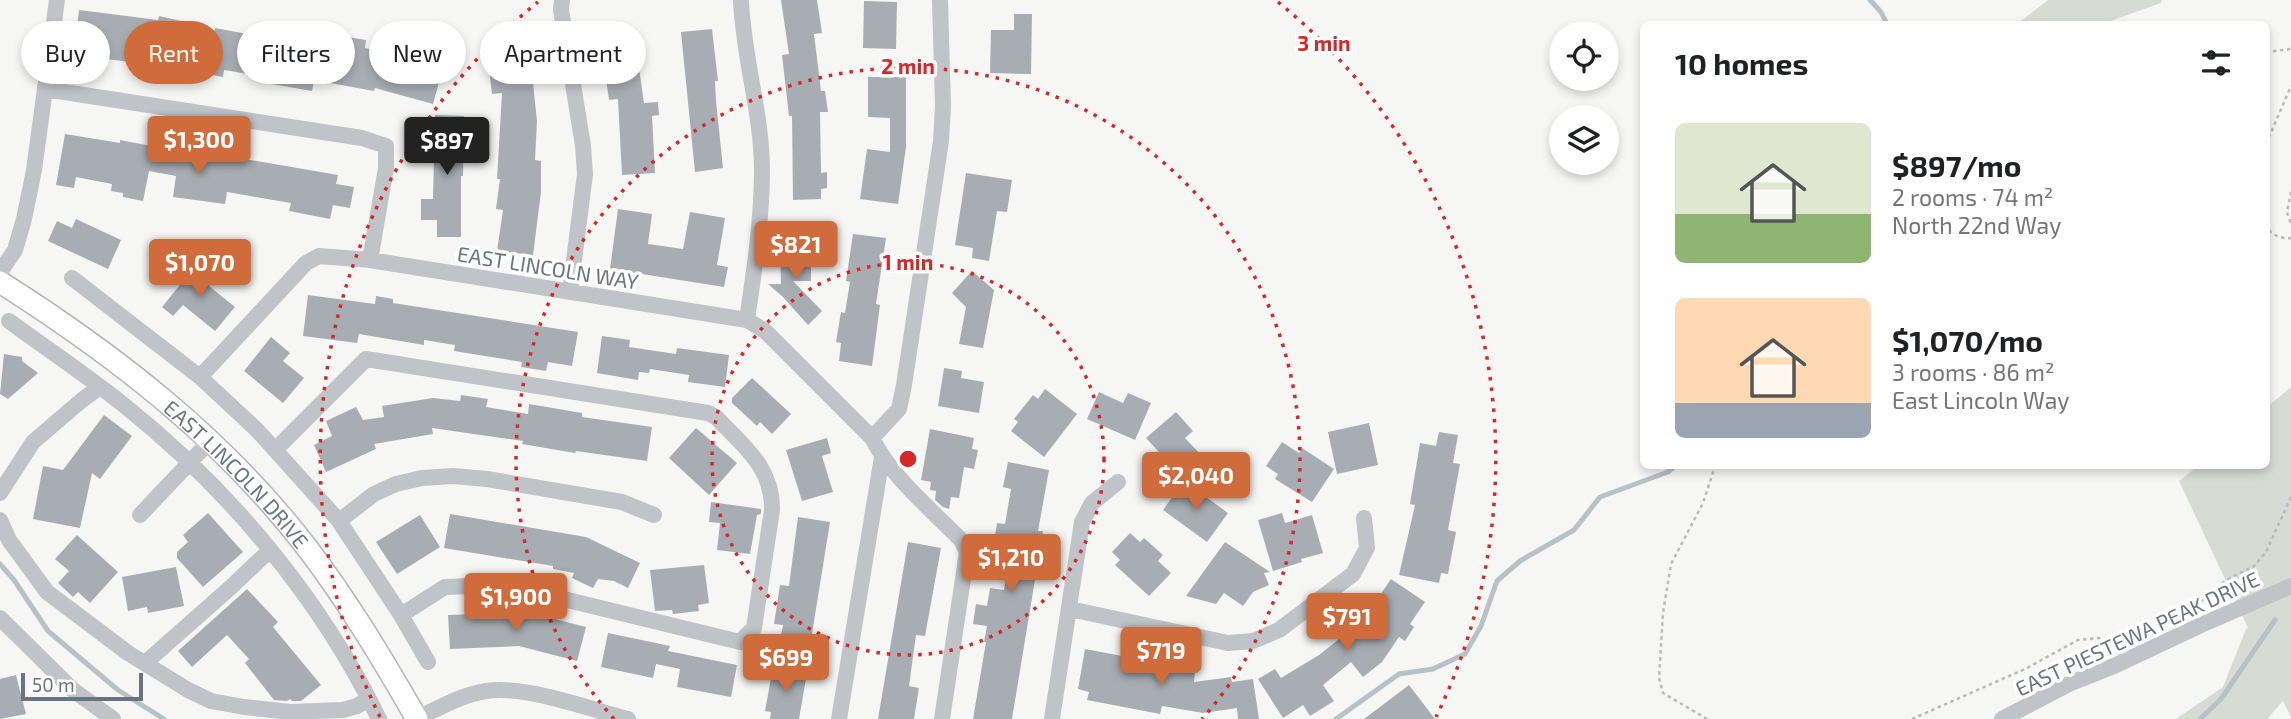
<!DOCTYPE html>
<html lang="en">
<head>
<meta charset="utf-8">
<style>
  :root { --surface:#fff; --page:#f6f6f6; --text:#202124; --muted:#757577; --accent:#d06c3b }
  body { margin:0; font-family:"Exo 2",sans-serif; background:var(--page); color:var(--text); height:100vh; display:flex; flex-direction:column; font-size:26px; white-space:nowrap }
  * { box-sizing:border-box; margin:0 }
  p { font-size:23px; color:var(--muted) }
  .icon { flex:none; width:38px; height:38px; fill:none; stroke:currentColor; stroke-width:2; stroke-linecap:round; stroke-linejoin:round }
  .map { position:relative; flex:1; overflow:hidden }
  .details { position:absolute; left:1640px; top:21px; width:630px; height:448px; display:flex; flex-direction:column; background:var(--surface); border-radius:10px; box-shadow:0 4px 10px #0003 }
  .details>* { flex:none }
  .guide { position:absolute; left:21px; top:21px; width:665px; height:63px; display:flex; gap:14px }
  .buttons { position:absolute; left:1549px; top:21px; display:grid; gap:14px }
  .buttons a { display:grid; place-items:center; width:70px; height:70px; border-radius:50%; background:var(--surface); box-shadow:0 4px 10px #0003; font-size:35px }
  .scale { position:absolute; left:21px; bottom:18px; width:122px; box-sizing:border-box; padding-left:7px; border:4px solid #697482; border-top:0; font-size:19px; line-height:24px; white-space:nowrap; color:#697482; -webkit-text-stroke:5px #fff; paint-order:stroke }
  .price { position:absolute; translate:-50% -60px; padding:0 16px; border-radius:7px; background:var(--accent); color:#fff; font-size:23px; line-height:46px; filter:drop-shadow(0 2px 4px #0008) }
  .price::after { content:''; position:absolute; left:50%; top:42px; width:21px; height:16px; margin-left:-10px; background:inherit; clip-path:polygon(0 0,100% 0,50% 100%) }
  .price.current { background:#222; color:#fff }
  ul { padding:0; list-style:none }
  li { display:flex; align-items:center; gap:21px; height:175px; padding:0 35px }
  li span { display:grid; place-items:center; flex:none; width:196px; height:140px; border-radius:10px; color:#555 }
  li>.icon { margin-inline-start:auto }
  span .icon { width:84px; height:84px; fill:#fffc; stroke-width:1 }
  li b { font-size:30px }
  h2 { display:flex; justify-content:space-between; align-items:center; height:84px; padding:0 35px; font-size:30px }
  .chip { padding:0 24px; border-radius:32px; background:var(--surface); box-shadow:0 4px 10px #0003; font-size:24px; line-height:63px }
  .chip.current { background:var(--accent); color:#fff }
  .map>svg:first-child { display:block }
</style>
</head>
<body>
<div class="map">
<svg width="2291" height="719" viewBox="0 0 2291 719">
  <rect width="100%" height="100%" fill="#f6f7f4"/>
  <path fill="#d6dbd4" d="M2048,0H2162L2161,3L2102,24H2017Z
    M2291,387V717L2283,701L2267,719H2176L2223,687L2246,629L2248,628L2179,481L2198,466H2266V408Z"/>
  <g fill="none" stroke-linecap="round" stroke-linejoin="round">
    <path stroke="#b8c1c6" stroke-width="5" d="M1870,0L1881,12L1887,24
      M0,564L14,580L48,631L118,690L164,719
      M1336,719L1399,674L1433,669L1465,654L1481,626L1497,581L1520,561L1574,530L1600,497L1668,472L1675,466
      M2200,719L2221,699L2275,620"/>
  </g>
  <path fill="#a7adb3" d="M781,0H817L822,33L814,34L821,91H825L828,112H820L821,173L827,172V188L821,189V199L793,200L792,116H789L782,55L789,54Z
    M864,1L897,2L896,49L863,48Z
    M79,10L158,20L159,16L186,22L184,29L214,35L215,28L326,48L327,42L339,44L341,36L366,40L365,48L405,56L408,46L416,48L419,35L450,43L433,104L375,88L374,91L314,80L312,91L260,82L261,76L224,70L223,77L130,59V62L74,55Z
    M1014,14H1032L1031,74L990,73L991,30H1014Z
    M712,29L718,81H715L716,101L723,168L695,172L681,32Z
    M634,33L644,103L658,102L659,115L652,116L655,173L622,175L618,99L609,100L600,38Z
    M519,40L521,56L530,55L537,121L535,160L541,161V192L533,255L497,251L503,210L496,209L500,179H497L502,93L492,94L486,43Z
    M868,77H906V147L898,204L860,199L867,149L890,152V118L868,117Z
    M435,115L464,116L463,176H461V237H437V220H421V199H433Z
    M65,134L120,143V140L167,149L166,155L215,162V156L239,158L338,175L336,184L354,187L350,208L333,205L330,219L289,211L291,203L227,192L225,204L173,197L176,176L149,171L143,201L123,197V193L111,191L112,184L76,177L74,188L56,185Z
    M966,173L1012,180L1007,212L997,211L989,261L972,258L973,248L955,245Z
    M618,209L652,214L648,244L683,249L690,212L725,218L717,265L728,267L724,287L610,269Z
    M76,219L121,240L108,269L48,241L57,221L72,228Z
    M853,234L886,238L876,304L880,305L872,366L839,361L841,343L836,342L841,312L845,313L850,282L846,281Z
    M780,242H803V260H811V281H793L822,311L808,325L783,297L768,284H781Z
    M196,265L214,279L209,286L235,307L215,331L183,305L173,316L162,307Z
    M972,271L994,290L983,348L959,344L966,307L952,293Z
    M308,295L375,304L376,296L393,299V303L578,332L572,366L548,362L546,371L521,367L522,362L454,351L455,345L424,340V345L359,334L357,343L303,336Z
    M602,336L630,340L629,347L676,354L677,348L729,355L725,387L688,382L689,375L650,369L649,373L639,372L638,380L597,373Z
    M271,337L290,353L283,361L304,378L283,403L244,371Z
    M4,354L22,357V361L38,373L8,399L0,394Z
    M944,368L962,371L961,378L984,382L979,413L938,406Z
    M752,378L791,414L772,434L760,422L757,426L732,403V398Z
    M1045,389L1077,414L1044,457L1011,431L1018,422L1014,419L1033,395L1038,399Z
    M1099,392L1123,403L1128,393L1151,403L1135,440L1087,419Z
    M461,395L488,399L486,407L528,414L529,404L582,413V417L652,427L647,461L576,451L575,453L522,444L523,441L432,428L433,434L374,444L376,449L326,472L314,445L332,436L326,421L356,407L363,420L384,417L382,406L433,398L460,401Z
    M1176,412L1193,431L1185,438L1203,457L1181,476L1146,438Z
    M104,415L132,436L100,479L92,473L80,528L33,519L43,466L63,470Z
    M1369,423L1378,465L1337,474L1328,432Z
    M696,428L737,463L709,495L669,458Z
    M930,429L974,438L972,449L978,450L974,469L964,467L959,498L951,497L949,509L943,507L935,500L936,491L930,490L931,482L921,480Z
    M1439,432L1458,435L1453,463L1460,464L1448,530L1456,532L1448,574L1441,573L1439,583L1399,575L1415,505L1410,504L1420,443L1436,446Z
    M827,438L831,453L822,456L833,492L802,501L786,450Z
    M1282,442L1299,453L1302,448L1334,469L1312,502L1275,479L1278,474L1266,466Z
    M1008,462L1049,470L1038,531H1043L1012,719H973L986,642H984L987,626L973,624L976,604L987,606L990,588L1004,590L1011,552L993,549L997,523L1005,524L1011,489L1003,487Z
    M1184,481L1228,513L1207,542L1163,510Z
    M711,502L761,509V514L757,515L750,554L717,550L720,523L709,522Z
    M208,513L243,552L203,587L177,558V552L188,542L183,535Z
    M1282,513L1285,523L1312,515L1323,553L1301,559L1302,562L1273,571L1258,520Z
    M450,514L586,537L640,563L628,588L614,581L598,579L593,588L572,578L574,573L553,569V566L444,548Z
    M420,515L440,547L397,574L376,542Z
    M798,517L830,522L811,640L781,635L783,625L774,624L780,585L789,586Z
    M1130,533L1140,542L1144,538L1163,555L1158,561L1171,573L1149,596L1115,565L1120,560L1112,552Z
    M77,535L118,572L90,603L78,592L73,597L58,583L69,571L55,559Z
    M908,542L941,548L925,636L916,635L909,686L919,688L914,719H878Z
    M1225,542L1270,572L1264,573L1269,585L1253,592L1243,606L1224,593L1216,604L1186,596Z
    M704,565L709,603L698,605L699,611L673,614L672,610L655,611L650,570Z
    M176,567L184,606L148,613L147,607L128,611L122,577Z
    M1391,579L1425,602L1410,624L1414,627L1405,641L1399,637L1382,662L1363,677L1351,662L1323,685L1334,701L1310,716L1303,705L1283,718L1258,679L1275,669L1281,678L1319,655L1363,620Z
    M247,589L278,622L273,627L321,685L301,701H292L290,699L287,701L274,700L245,663L249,659L227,635L192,667L178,651Z
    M527,612L586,627L577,661L519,646L450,649L448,615Z
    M608,633L670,646L668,651L737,665L731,697L677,687L680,669L656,664L653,678L601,667Z
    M1085,649L1138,659L1137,663L1195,672L1194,682L1231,677L1232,682L1253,679L1259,719H1238L1237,708L1203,713L1162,706L1160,714L1087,700L1089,692L1078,689Z
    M773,667L807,673L799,719H770L771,712L765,711Z
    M16,675L26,714L0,719V679Z
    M1409,685L1435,719H1364Z"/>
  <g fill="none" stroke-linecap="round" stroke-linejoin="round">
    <g stroke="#b2b5b9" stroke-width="24">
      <g id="major">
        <path id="s1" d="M0,282C115,355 224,439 308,549C349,603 383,660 417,719"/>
      </g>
    </g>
    <path stroke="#b8babd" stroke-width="2.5" stroke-dasharray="3.5 3.5" stroke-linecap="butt" d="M2266,52L2291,49
      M2266,144L2291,86
      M2291,192L2287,212L2291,224
      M2266,224C2269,235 2281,239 2291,238
      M2190,611L2226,580L2254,566L2266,552L2291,497
      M1707,719L1663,693L1659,678L1663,613L1671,564L1703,503L1715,466
      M1912,719L2025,669L2078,640L2098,638L2125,642"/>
    <path stroke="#c0c3c7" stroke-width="16" d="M562,0L561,10L583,146L585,174L570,292
      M741,0C743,57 762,113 762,171C762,219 754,272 747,320
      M45,89L362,138L386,146V168L370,260
      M0,272L15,250L24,219L34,170L57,0
      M72,278L200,377L257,430L339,521L401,615L428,662
      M9,321C47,349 88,376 125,406C229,489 321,599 379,719
      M200,377L306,263L319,256L370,260L747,320L765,331L872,438C892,478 930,508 961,540L967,552L942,719
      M872,438L899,409L904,385L941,141L943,106L940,0
      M275,450L366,359L708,413L716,417C743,446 773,467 772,510L754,628L740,642L543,594L495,585L445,587L401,615
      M0,493L33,442L82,400L100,387
      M140,515L210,441
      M0,520L9,540L47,592L128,653L188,690L211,701L244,707L290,712L343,710L357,706L369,699
      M339,521L374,494L396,484L422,478L453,476L487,479L622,502L654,515
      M1070,609L1228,643L1253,641L1279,630L1353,574L1367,548L1364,518
      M0,618L73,690L113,719
      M145,663L230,588L270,550
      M416,719C439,708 461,695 486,691C525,685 589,709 628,719
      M839,719L882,457
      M1052,719L1082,522L1092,503L1118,482
      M2002,719L2071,683L2114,666L2201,625L2291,586"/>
    <use href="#major" stroke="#fff" stroke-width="21"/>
  </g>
  <g fill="none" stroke="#d62828" stroke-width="3.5" stroke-dasharray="3.5 7">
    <circle cx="908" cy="459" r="196"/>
    <path d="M614 719A392 392 0 1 1 1202 719"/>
    <path d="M380 717A588 588 0 0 1 538 2M1278 2A588 588 0 0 1 1436 717"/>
  </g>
  <g text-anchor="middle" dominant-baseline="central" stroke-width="7" stroke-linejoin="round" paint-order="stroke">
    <g font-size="21" fill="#697482" stroke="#fff">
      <text transform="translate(548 267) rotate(9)">EAST LINCOLN WAY</text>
      <text stroke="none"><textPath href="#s1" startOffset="306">EAST LINCOLN DRIVE</textPath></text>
      <text transform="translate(2137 633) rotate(-25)">EAST PIESTEWA PEAK DRIVE</text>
    </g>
  </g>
  <circle cx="908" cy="459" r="10" fill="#d62828" stroke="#fff" stroke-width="3.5"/>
  <g font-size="21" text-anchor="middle" font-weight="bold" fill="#d62828" stroke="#fff" stroke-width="7" stroke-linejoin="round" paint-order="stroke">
    <text x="1324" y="51">3 min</text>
    <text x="908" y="74">2 min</text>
    <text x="908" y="270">1 min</text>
  </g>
</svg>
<div class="buttons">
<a><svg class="icon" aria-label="locate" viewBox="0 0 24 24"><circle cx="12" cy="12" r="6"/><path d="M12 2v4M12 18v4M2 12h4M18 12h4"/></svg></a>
<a><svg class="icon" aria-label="layers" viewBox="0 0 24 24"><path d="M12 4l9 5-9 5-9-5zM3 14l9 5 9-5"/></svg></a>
</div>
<div class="scale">50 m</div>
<b class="price" style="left:199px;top:176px">$1,300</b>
<b class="price current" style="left:447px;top:177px">$897</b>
<b class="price" style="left:796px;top:281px">$821</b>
<b class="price" style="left:200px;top:299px">$1,070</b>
<b class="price" style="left:1196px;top:512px">$2,040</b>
<b class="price" style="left:1011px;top:594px">$1,210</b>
<b class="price" style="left:516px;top:633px">$1,900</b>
<b class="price" style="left:1347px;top:653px">$791</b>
<b class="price" style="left:1161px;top:687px">$719</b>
<b class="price" style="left:786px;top:694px">$699</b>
<div class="guide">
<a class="chip">Buy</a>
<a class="chip current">Rent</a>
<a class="chip">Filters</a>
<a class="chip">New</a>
<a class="chip">Apartment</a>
</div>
<section class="details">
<h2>10 homes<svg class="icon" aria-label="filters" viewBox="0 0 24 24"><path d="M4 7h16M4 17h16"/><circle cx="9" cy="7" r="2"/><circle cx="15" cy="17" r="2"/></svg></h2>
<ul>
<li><span style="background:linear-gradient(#dfe7d0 65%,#8fb573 0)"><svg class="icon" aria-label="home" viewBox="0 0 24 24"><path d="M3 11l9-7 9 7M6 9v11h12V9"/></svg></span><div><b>$897/mo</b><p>2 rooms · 74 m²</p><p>North 22nd Way</p></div></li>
<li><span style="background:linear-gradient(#ffd9b3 75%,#9aa5b1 0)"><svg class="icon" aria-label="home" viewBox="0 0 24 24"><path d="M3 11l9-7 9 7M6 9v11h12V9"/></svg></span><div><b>$1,070/mo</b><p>3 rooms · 86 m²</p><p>East Lincoln Way</p></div></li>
</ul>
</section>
</div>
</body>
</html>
